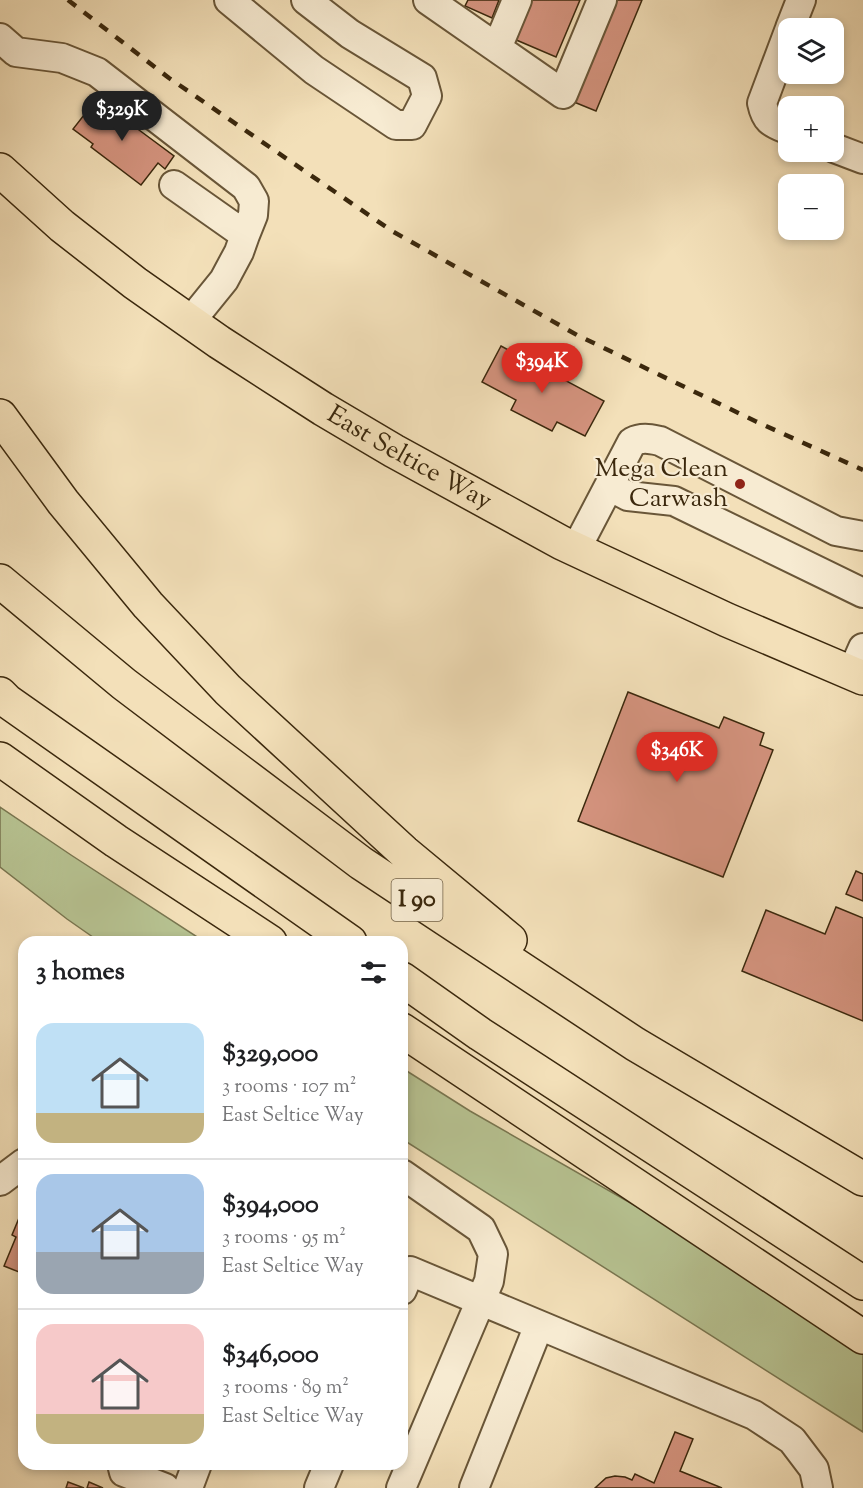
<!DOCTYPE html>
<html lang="en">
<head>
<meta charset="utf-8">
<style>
  :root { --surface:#fff; --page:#f2f2f2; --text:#202124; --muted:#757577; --line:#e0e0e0; --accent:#d93025 }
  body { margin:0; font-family:"Sorts Mill Goudy",serif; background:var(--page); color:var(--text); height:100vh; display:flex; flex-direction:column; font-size:22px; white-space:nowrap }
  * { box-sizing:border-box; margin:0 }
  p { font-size:20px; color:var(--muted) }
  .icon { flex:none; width:33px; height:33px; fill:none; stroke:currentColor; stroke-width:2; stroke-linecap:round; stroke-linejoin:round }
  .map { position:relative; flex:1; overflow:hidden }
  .panel { position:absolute; left:18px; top:936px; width:390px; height:534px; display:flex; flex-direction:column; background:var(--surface); border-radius:18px; box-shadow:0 3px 9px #0003 }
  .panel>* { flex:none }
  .fabs { position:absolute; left:778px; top:18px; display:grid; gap:12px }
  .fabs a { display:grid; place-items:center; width:66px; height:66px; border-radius:12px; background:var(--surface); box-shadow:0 3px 9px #0003; font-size:30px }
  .price { position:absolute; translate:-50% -51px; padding:0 14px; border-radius:21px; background:var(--accent); color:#fff; font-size:20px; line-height:39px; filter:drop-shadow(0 2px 3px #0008) }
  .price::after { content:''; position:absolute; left:50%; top:36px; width:18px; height:14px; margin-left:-9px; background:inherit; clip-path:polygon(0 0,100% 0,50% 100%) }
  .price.on { background:#222; color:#fff }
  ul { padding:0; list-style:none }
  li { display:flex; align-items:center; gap:18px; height:150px; padding:0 18px }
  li+li { border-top:2px solid var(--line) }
  li span { display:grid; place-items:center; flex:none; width:168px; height:120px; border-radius:18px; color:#555 }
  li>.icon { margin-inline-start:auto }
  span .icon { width:72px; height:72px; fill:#fffc; stroke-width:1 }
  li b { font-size:26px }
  h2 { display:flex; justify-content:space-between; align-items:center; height:72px; padding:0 18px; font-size:26px }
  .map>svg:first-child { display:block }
</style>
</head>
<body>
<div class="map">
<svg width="863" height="1488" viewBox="0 0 863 1488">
  <rect width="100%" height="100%" fill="#f3e0b9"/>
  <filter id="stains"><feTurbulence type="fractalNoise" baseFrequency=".00333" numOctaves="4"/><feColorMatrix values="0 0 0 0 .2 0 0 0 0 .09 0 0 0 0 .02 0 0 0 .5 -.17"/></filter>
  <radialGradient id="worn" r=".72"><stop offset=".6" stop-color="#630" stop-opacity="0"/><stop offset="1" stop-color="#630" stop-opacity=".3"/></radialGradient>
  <path fill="#b7c392" stroke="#797650" stroke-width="1.5" d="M0,807L71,855L205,942H100L67,919L0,867Z
    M402,1068L470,1111L669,1225L863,1341V1432L402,1139Z"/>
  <path fill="#d4937e" stroke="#3b280d" stroke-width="1.5" d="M468,0H499L492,18L465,6Z
    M531,0H580L556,57L514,39Z
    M617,0H642L596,111L574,102Z
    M95,101L103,106L104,104L122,117L126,113L139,123L135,127L174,156L165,169L158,163L141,185L91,147L93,144L73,129Z
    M501,346L604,401L585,436L557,422L552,431L511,410L516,400L482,382Z
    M628,692L719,728L724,717L764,733L760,745L773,750L723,877L578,821Z
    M856,871L863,874V901L846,894Z
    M836,907L863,918V1021L742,971L766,910L825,934Z
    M24,1206V1274L4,1266L16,1237L12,1235Z
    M675,1432L693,1439L680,1471L722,1488H595L606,1478L615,1476L625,1477L632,1480L635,1474L654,1483Z
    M68,1482L84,1488H66Z
    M89,1482L103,1488H87Z"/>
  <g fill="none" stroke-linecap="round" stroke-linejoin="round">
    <g stroke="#695638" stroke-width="32">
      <path id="minor" d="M229,0L314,70L396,125H412L427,96L422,78L350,34L306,0
        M428,0L563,94L602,0
        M790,28L801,0
        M789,31L762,103C766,122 772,123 789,130
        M0,38L16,52L62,58L97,72L246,187L254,201L253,215L245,235
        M497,48L517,0
        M834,148L863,159
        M174,185L245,235L239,252L224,280L190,322
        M609,486L628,496L674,501L863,593
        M576,549L632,442C642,437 650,439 660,441L836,531L863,536
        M852,673L863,648
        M0,1181L24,1163
        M402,1290L410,1271L754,1415L792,1440L814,1469L818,1488
        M122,1464L124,1472L165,1488
        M188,1488L197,1464
        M319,1488L329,1464
        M401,1488L489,1281L493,1254L481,1229L402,1174
        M474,1488L539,1325"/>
    </g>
    <g stroke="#3b280d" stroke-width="36">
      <g id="major">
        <path id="s1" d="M0,170L62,226L135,283L219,342L323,409L394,451L562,543L727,620L863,678"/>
      </g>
    </g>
    <g stroke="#3b280d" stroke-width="36">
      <path id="highway" d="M0,416L63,502L148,605L228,690L404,852L510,940
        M0,581L124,684L361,863L635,1044L863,1179
        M0,694L7,701L350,942
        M0,759L116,841L270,942
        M402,979L480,1034L863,1283
        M402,1030L863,1337"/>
    </g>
    <use href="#minor" stroke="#f7ebd2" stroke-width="28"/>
    <use href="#major" stroke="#f3e0b9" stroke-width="33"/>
    <use href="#highway" stroke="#f3e0b9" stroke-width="33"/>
    <path stroke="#3b280d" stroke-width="4.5" stroke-dasharray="10 10" stroke-linecap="butt" d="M68,0L169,78L392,231L577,335L755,421L863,470"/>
  </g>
  <circle fill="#8f2418" stroke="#f7ebd2" stroke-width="2" cx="740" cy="484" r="6"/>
  <g text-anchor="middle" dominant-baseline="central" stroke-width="4.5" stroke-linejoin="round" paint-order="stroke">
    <rect fill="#f7ebd2" stroke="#736248" stroke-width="1.5" x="391.5" y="879" width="51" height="42" rx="4.5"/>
    <g font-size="24" font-weight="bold" fill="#3b280d">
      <text x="417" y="900">I 90</text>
    </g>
    <g font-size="26" fill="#3b280d" stroke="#f7ebd2">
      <text stroke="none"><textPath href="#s1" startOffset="502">East Seltice Way</textPath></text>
    </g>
    <g font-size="26" fill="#3b280d" stroke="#f7ebd2" text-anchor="end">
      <text x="728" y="469">Mega Clean<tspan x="728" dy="30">Carwash</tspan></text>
    </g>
  </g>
  <rect width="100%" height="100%" filter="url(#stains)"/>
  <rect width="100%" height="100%" fill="url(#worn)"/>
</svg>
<div class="fabs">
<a><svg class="icon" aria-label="layers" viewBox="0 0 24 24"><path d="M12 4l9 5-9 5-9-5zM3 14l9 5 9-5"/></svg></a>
<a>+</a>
<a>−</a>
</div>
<b class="price on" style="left:122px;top:142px">$329K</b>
<b class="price" style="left:542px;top:394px">$394K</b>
<b class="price" style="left:677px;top:783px">$346K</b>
<section class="panel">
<h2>3 homes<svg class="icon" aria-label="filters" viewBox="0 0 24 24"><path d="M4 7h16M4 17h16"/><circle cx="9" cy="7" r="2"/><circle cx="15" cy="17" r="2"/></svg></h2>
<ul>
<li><span style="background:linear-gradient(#bfe0f5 75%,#c2b280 0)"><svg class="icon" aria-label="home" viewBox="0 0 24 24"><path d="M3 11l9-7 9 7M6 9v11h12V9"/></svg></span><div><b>$329,000</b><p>3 rooms · 107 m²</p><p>East Seltice Way</p></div></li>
<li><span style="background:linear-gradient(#a9c7e8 65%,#9aa5b1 0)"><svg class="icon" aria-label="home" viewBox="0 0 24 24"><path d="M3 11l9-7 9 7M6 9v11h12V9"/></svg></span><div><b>$394,000</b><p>3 rooms · 95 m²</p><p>East Seltice Way</p></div></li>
<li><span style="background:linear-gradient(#f6c9c9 75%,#c2b280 0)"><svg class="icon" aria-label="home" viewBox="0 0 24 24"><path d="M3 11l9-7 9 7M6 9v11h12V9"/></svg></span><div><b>$346,000</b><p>3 rooms · 89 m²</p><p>East Seltice Way</p></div></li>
</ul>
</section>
</div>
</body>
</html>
